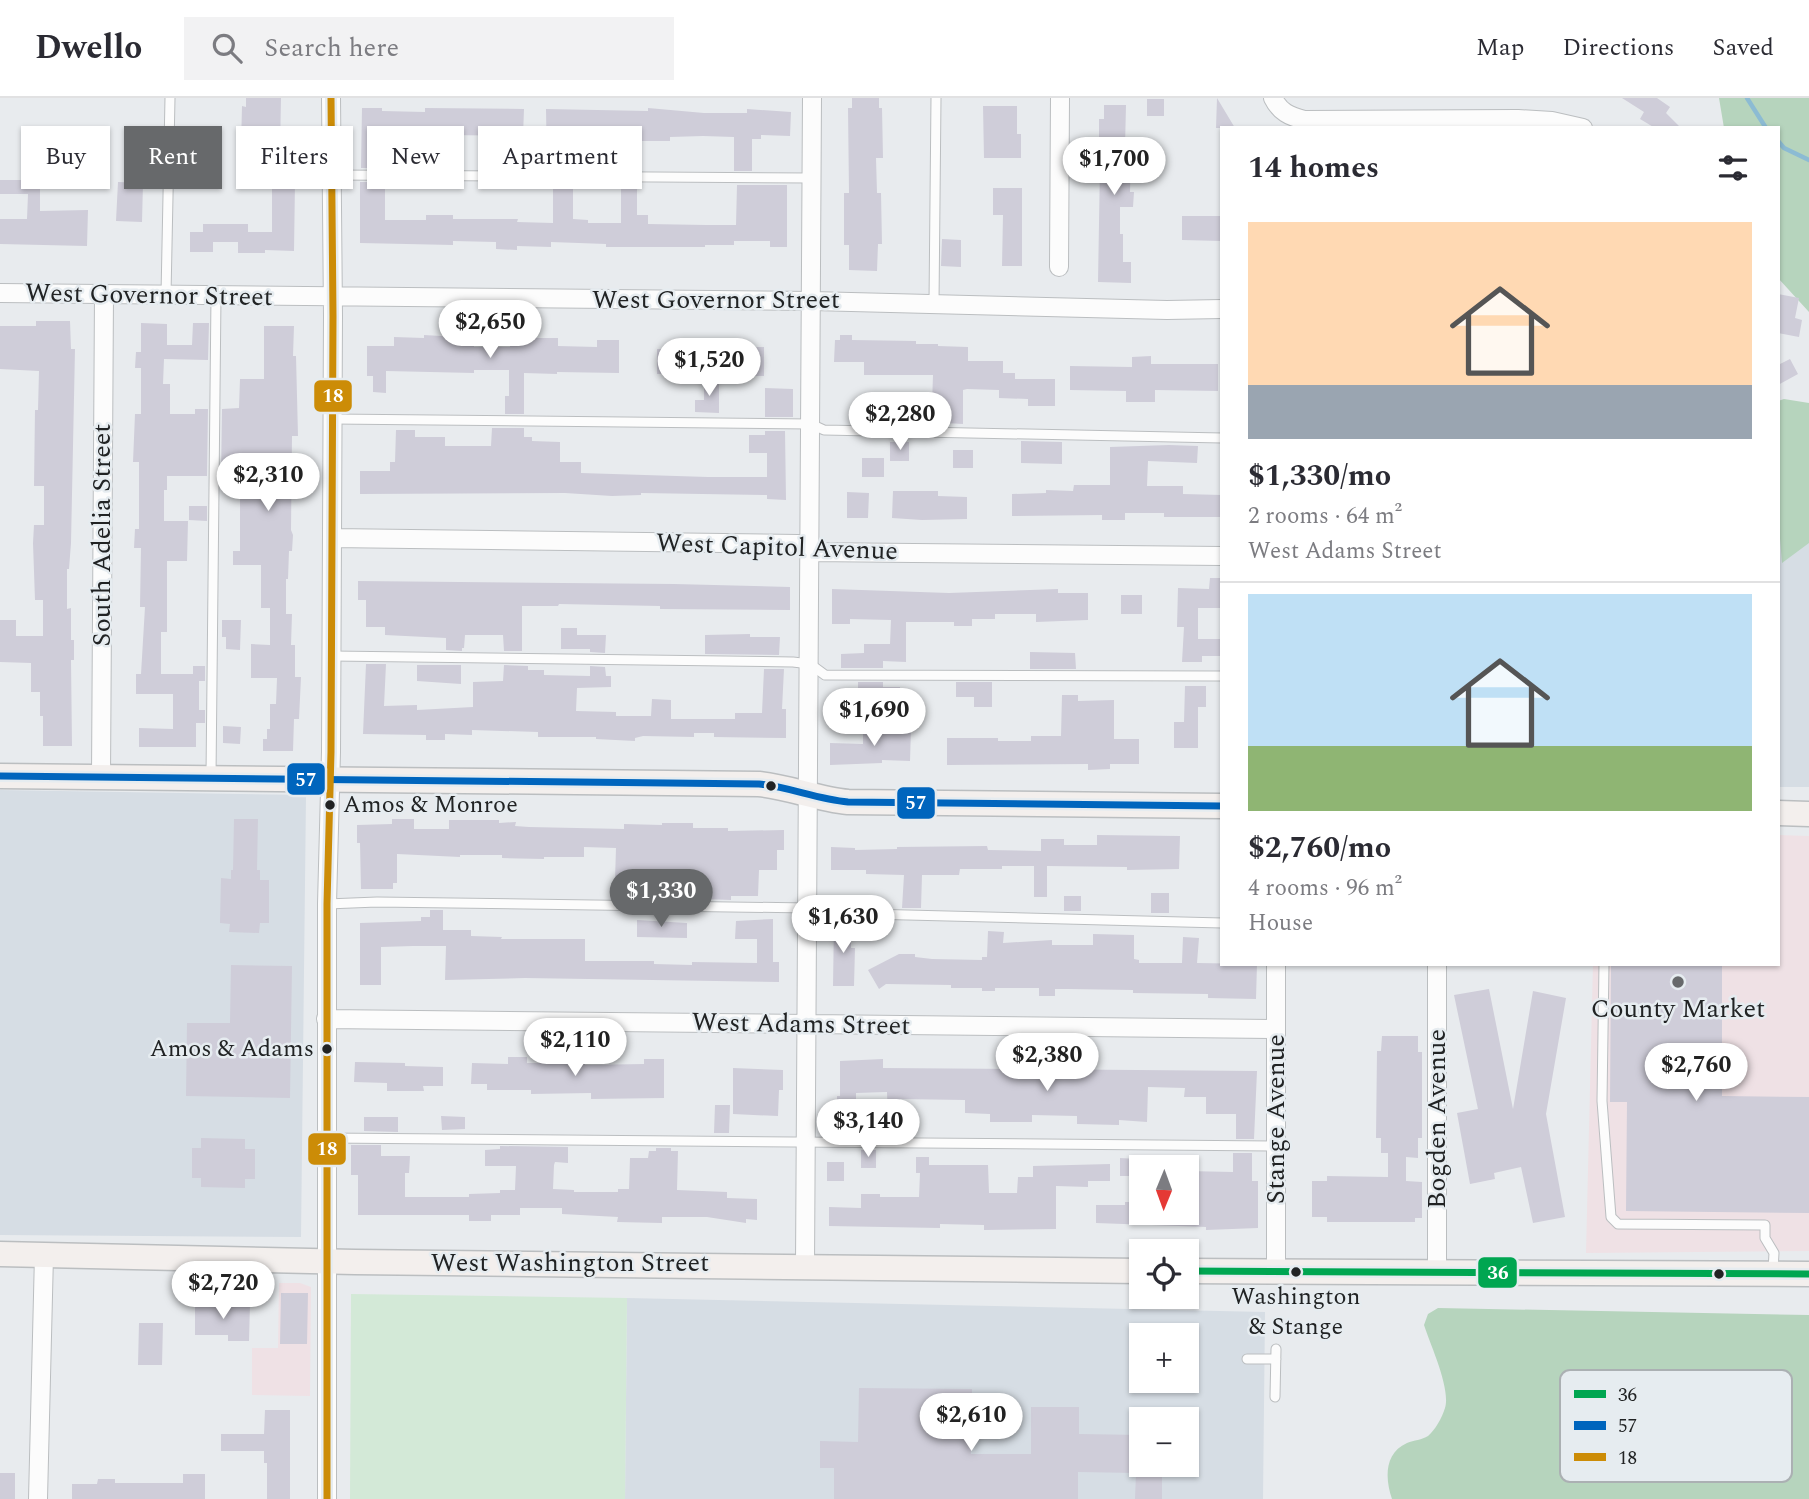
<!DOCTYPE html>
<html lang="en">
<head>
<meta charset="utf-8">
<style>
  :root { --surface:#fff; --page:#f2f2f3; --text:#2b2b33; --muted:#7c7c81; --line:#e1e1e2; --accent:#67696b }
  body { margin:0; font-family:Spectral,serif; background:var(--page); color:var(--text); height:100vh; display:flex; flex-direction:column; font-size:26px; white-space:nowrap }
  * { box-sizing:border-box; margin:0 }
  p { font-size:23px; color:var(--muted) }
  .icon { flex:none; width:38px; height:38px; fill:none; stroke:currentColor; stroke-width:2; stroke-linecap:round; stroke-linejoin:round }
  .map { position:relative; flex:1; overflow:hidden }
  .drawer { position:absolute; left:1220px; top:28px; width:560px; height:840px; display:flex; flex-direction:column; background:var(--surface); border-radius:0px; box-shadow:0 2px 5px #0004 }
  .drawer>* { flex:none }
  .top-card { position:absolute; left:21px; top:28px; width:665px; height:63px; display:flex; gap:14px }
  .needle { width:46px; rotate:181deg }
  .controls { position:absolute; left:1129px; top:1057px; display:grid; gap:14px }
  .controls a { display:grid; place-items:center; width:70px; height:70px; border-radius:0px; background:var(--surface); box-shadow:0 2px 5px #0004; font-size:35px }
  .price { position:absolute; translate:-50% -60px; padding:0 16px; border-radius:24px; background:#fff; color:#222; font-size:23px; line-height:46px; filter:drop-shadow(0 2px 4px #0008) }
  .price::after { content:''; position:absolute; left:50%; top:42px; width:21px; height:16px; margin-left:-10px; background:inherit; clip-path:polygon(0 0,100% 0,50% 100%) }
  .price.current { background:var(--accent); color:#fff }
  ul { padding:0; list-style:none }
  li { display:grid; align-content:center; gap:14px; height:371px; padding:0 28px }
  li+li { border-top:2px solid var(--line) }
  li span { display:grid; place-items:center; height:217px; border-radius:0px; color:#555 }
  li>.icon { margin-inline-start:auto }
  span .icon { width:126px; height:126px; fill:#fffc; stroke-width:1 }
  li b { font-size:30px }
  h2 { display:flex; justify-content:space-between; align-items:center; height:84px; padding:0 28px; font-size:30px }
  .chip { padding:0 24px; border-radius:0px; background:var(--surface); box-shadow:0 2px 5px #0004; font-size:24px; line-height:63px }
  .chip.current { background:var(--accent); color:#fff }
  header { display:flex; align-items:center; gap:42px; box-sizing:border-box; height:98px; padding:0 35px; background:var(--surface); border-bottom:2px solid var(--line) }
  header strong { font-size:33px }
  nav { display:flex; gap:38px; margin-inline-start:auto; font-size:24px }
  .search { width:490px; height:63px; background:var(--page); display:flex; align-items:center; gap:18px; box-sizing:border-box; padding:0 24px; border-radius:0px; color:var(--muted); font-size:26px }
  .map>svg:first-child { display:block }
</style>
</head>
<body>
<header>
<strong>Dwello</strong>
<div class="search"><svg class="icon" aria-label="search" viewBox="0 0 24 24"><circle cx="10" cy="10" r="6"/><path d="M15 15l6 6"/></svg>Search here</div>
<nav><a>Map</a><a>Directions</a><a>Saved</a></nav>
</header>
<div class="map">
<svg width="1809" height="1401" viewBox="0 0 1809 1401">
  <rect width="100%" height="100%" fill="#e8ebee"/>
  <path fill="#efe1e5" d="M1778,737L1809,738V1153L1586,1155L1593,866H1778Z
    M279,1185H300L311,1189L310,1298L252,1297V1250H278Z"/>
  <path fill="#d6dde4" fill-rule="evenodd" d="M1778,345H1809V689H1778Z
    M0,692L306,697L301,1139L0,1137Z
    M627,1200L1265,1214L1263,1401H625ZM1141,1237H1186V1283H1141ZM1141,1321H1186V1367H1141Z"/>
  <path fill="#d3e9d7" d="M351,1196L627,1200L625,1401H350Z"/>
  <path fill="#b6d4bd" d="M1719,0H1809V214L1778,180V30H1724Z
    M1784,301L1809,305V445L1782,465L1778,416V303Z
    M1438,1210L1809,1217V1401H1392C1385,1381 1384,1355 1407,1345C1414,1342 1422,1342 1428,1338C1435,1332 1442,1320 1445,1310C1451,1291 1430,1246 1424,1227L1428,1216Z"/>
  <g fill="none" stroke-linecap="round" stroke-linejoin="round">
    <path stroke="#8cbbd3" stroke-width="4.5" d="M1747,0L1766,30
      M1778,43L1784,50L1809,62"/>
  </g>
  <path fill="#cfcdd9" d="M246,0H281L280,50L241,49L242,8L246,9Z
    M852,0H879V10H882L883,60H876L877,95H881L882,146H878L877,173L849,172V147H844V95H849L848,10H852Z
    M1217,0L1235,30H1216Z
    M1622,0H1657L1670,9L1666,15L1681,30H1655L1640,21L1644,14Z
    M1147,1H1164V18H1147Z
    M1104,7H1126L1125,49H1131L1130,94H1134L1133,109H1120V136H1123V164H1131V185L1098,184L1100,67H1109L1110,43H1099V21H1104Z
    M983,8H1017V36H1021V60H984Z
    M362,10H382V13L425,14V10L524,11L523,38L447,37V42H402V70H361Z
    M648,10L704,15H747V11L791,14L790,38L761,37V41H752V73H734V39L703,38L670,39V43H635V45L613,44V41L561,42V71H547L546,11L648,13Z
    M21,75H40V113L88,112L87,148L0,146V121H27L28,96H0V82H22Z
    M272,83L295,84L294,153L265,152V155H238V144H213V154H190V134H203V126H248V134H272Z
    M118,84L143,85L142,124L116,123Z
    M360,84H385V122H426V117H453V121H518L517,124L553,125V88H573V121L588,122V125H621V87H637V117H648V126L706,127H736L737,87H787V149H770V143H734V147H705V149H606V146L551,144V149L517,148V152L496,151V144L453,143V147L360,145Z
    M993,90H1022V168H1002L1003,117H993Z
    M1182,118H1221V143L1182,142Z
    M942,141L961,142V169L941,168Z
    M1778,196L1799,200L1795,220L1802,222L1799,239L1778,235Z
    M36,223H70L71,251H75L71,445L69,471H67V511L71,510V542H74V562H71L72,648H43V618H40V594H31V565L0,564V522H16V538H43V502H35L33,445L34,427H44V388H34L35,312H38L39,273L0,271V228H36Z
    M141,225L167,226V247H192L193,225H209L208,262L164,261L163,286H170V316H195V311H208L207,378H167V392H164V423H188L187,463H167V534H161V576H193V568H205V583H199V612H205V625H196V649H139V630L173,631V596H136V576H141L145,509H140L141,450H134L135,431H139V364H133L135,316H141V270H135L136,254H141Z
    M264,228H294L293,258H296L298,338H292L291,432L293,437L292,453H289L288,481H286V516H292L291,547H295V579H301L299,621H294L293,653H263V641H267V631H270V606H276L277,580H251V546L270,547V510H261V467H233V453H240V387H228V379H221L222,311L239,310L240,281H264Z
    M424,237L474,240V249H510V242H534V240H558V248L597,249V242H619V275L557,274V276L524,275V316H505V298H509V272H474V275L386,273V295L373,294V278H367V248H394V239L424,240Z
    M840,237H852V242L916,243V246H938V248L968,249V263H1003V275H1015V281H1055V308H1028V301L999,300V292L967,291L963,292V326L945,325V306H932L933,277H864V264H834L835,242H840Z
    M743,249H764V278H742Z
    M657,251H677L676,276H657Z
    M1151,258V266H1218V293L1155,292V304H1126V293L1070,292V268L1132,269V259Z
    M1790,261L1798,276L1778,287V267Z
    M704,281H719V315L695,314V302H704Z
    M765,290L793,291V319H765Z
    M492,330H524V339H532V343L560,344V364H581V375L708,379H767V355H749V337H765V333H785L786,402L767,401V397L641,395V397L612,398L565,395L360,396V373H390V364H395L396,332H415V339H445V348H491Z
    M1021,343L1062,344V366L1021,365Z
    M890,344H909V363H890Z
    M1169,347L1198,348L1197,365L1148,363L1147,388H1183V396L1222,397V419H1164V415H1125V422H1102V417L1012,418V396L1046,395V392L1073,393L1074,387H1110V349Z
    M953,352H973V370H953Z
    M862,360H884V379H862Z
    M893,393H938V398L967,399V421L922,422L892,420Z
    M847,394L869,395L868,420H847Z
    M189,408H207V423L189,422Z
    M1210,480H1222V510H1198V541H1222V558H1202V564H1182L1184,529H1177L1178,490L1209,491Z
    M358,483L674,486L790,489V512L660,511V508L559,506L558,508H522V553H504L503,537H465L464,550H462V553L446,552V540L385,537V529H366V502H358Z
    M832,491L949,495L1058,491V495H1088V522L1036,524V516H995V521H972V528H954V524H906V564L883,563V570H841V556L864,555V546H890L891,522L850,521V526H832Z
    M1121,497H1142V516H1121Z
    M222,522H241L240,552L226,551V539H222Z
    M561,530H577V537H606L605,555L590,554V551H561Z
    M750,536V539H780L779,557L705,556V537Z
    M1030,554L1075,555L1076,571H1030Z
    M366,566H386L384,608L417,607V612L473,609V584L503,583L504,567L528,568V572H544V577L590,578V568L605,569L606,578H611V589L577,590L576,613L616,614V618H651L652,601L671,602V621H735V615H762L764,571H784L782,611H786V640L714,639V635H694V639L643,638L635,640V643L596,641V639H538V634L472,632V637L445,636V642H426V637L363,636Z
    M417,567H461V586L417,583Z
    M858,584H883V589H900V609L883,608L884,603H858Z
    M956,584H992V609H974V599H956Z
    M1185,588H1206V609H1198V650H1174V624H1184Z
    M1062,597H1078V603L1114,602V641H1139V666H1110V671L1088,672V666L947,667V640H998V643H1031V638H1061Z
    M223,628L241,629L240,646L223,645Z
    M911,631L910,663L882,662V665L830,667V645L863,646V632Z
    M234,721H258L257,772H260V782H269V825H260L259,835L229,834L230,826L220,825L221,780L231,781V772H233Z
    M392,721H414V731H449V722H499V725L516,724L515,728L529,729L624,731V726L662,727V725H693V730H728V733L784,732V752H777V772H759L758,798H731V802L676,800V794H645V781L615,782L616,750L584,749V759H544V761L502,760V757H460V759L397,756V785H393V791H361L360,745H357V727L392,726Z
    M1097,737L1180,738L1179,771L1127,772V769L1047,768V799H1034V768H1002V771H960L959,777H922L921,810H902L904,777L866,776V772H831V749L855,750V752L897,751V749L987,748L988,752L1041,753V741H1064V747H1097Z
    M1151,795H1169V815H1151Z
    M1064,798H1081V813H1064Z
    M430,812H443V832H471V838L502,839L501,841H585V863H654V866L692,867V864L757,865V841H735L736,823L773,821V864H779V884L525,880L445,882L446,848H413L381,849V887H360V825L421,823V819H430Z
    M637,822L687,825V840L637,839Z
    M834,823H851V850H855L854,888H833Z
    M988,833L1004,834L1003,845L1052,842V847H1093V836L1134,837V861L1139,862V865H1182L1183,839L1199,840L1197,865L1257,866L1256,901L1208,900V896L1133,895V892L1068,891H1055V898H1039V890H995V893H982V890H951V887L886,886L879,891L868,872L899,856H915V859L932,861L982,862V859H987Z
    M1611,866H1722V998L1809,999V1115L1626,1113L1627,1004H1610Z
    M231,867L292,868L290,1000L186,998L187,925H230Z
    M1489,891L1513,1011L1533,893L1566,900L1546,1016L1565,1119L1533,1125L1521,1069L1494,1075L1495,1081L1470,1086L1457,1015L1478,1011L1454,897Z
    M1382,938H1418V954H1422V1040H1418V1060L1406,1059V1083L1422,1084V1120H1415V1124H1327V1119H1312V1083H1327V1078L1388,1079V1055H1381V1040H1376L1377,953H1381Z
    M508,959H527V965H585V967L644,966V961H664V1000L591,1001V995L531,996V992H487V986H471L472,965L508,966Z
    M883,961V970L1257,973L1254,1041H1236V1016H1206V999H1184L1185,990L1148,989L1147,1024L1119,1022V1027L1077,1026V1018L1032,1017V1024H990V1016L965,1015V1002L900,1001V1036L873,1037V1020H888L887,994L856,995V1017H837V998H840V963Z
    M355,964L405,965V968L443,969V988H423L424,993H387V985L354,984Z
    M733,970L783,972V992H779L778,1018L733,1016Z
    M715,1007H730L729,1035H714Z
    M441,1018L465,1019V1031L442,1032Z
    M364,1019H398V1034L364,1033Z
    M201,1040L245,1041V1051H255V1081H245V1090L201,1089V1080H192V1050H201Z
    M351,1047H381V1058H410L409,1075H405V1099H469V1096L500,1095V1092H515L516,1068H485V1052L500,1051V1048L568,1049V1065L555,1064L554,1067L553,1091L574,1092V1094H618V1091H629L630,1060H648L649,1053H656V1050H671V1053H678L677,1092L727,1094V1100L757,1101V1122L746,1121V1125L707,1119H662V1125L617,1124L618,1119L562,1116V1110H520V1117H491V1123H469V1117H358V1077H351Z
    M861,1052H876V1070H861Z
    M1233,1055H1252V1083H1258V1130L1206,1132V1129L1096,1125V1107H1125V1104H1141V1115H1186V1073L1233,1074Z
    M916,1059H929V1067H988L989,1095H1017L1018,1079H1033V1068L1110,1066V1083H1088V1089L1056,1088V1131L984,1132V1127L940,1126V1130L829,1128V1109L861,1110V1096H880V1099H919L920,1075H916Z
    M1120,1060L1138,1061V1078H1120Z
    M827,1064H844V1083H827Z
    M281,1195H308L307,1246H280Z
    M195,1206H250L249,1243H228V1237H195Z
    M139,1225H163L162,1267H138Z
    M859,1290L972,1291L971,1356H1031V1309H1079V1336L1141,1337V1367H1162V1401H1135L1136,1375L1078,1374V1401H834V1370H820V1343L858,1344Z
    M1141,1309H1162V1321H1141Z
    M265,1312H290V1401H267V1365H264V1353H221V1336H264Z
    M0,1375H15V1401H0Z
    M183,1376H205V1401H72V1386H97L98,1381H115V1385H183Z"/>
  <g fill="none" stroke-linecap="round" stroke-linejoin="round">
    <g stroke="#bbbec0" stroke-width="11">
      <path id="lane" d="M331,77L811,80
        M166,197L170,0
        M934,205L936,0
        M333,321L811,326L824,332L1222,340
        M332,558L793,564L810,566L825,577L1222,578
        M211,678L216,198
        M327,806L377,804L807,810L827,815L1222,825
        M1604,866L1602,1003L1611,1119L1618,1126L1765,1127V1140L1774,1155L1773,1172
        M326,1040L1277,1048
        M1247,1261H1276
        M1275,1299L1276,1251"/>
    </g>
    <g stroke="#bbbec0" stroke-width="20">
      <path id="street" d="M1273,0C1280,14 1289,18 1304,22L1518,21L1552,23L1583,30
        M1059,169L1060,0
        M0,195L812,203L1167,212L1222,211
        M332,440L798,446H803L810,454L1222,458
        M101,678L104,197
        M1437,866V1175
        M326,921L1276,931
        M805,1167L812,0
        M1276,1175V866
        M38,1401L44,1157
        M327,1401V806L331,654L333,218L331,0"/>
    </g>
    <g stroke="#bbbec0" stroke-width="27">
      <path id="secondary" d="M0,678L759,686C789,689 817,701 848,704L1222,708
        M1778,715L1809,716
        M0,1156L355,1164L1141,1173
        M1186,1173L1809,1176"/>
    </g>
    <use href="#lane" stroke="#fcfcfc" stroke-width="9"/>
    <use href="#street" stroke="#fcfcfc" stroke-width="18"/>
    <use href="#secondary" stroke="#f3efed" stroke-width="24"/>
    <g stroke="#e6ecf0" stroke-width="12">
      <path id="bus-1" d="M1186,1173L1809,1176"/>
    </g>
    <g stroke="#e6ecf0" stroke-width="12">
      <path id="bus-2" d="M0,678L759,686C789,689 817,701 848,704L1222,708"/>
    </g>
    <g stroke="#e6ecf0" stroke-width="12">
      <path id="bus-3" d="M327,1401V806L331,654L333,218L331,0"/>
    </g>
    <use href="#bus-1" stroke="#00a651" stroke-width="7"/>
    <use href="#bus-2" stroke="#0065bd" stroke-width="7"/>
    <use href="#bus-3" stroke="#cc8c07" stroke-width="7"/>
  </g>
  <g fill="#212324" stroke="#e6ecf0" stroke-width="2.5">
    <circle cx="771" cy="688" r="6"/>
    <circle cx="330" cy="707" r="6"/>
    <circle cx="327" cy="951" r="6"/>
    <circle cx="1296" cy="1174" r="6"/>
    <circle cx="1719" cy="1176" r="6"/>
  </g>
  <circle fill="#67696b" stroke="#e6ecf0" stroke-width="2.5" cx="1678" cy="884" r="7"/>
  <g text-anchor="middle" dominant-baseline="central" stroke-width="5" stroke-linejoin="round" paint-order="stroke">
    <g font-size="24" fill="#212324" stroke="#e6ecf0" text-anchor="start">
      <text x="343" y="707">Amos &amp; Monroe</text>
      <text x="314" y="951" text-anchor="end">Amos &amp; Adams</text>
      <text x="1296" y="1199" text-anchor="middle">Washington<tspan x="1296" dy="30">&amp; Stange</tspan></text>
    </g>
    <g font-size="26" fill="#212324" stroke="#e6ecf0">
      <text transform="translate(149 197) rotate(1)">West Governor Street</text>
      <text x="716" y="202">West Governor Street</text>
      <text transform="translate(102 437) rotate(-90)">South Adelia Street</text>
      <text transform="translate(777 449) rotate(2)">West Capitol Avenue</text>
      <text transform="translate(801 926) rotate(1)">West Adams Street</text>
      <text transform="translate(1276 1021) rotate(-90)">Stange Avenue</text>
      <text transform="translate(1437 1021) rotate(-90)">Bogden Avenue</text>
      <text x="570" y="1165">West Washington Street</text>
    </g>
    <g font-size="26" fill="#212324" stroke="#e6ecf0">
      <text x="1678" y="911">County Market</text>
    </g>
  </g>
  <rect x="1560" y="1272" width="232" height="112" rx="10" fill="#e6ecf0" stroke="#abb0b3" stroke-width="2"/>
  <rect x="1574" y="1292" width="32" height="8" fill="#00a651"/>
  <rect x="1574" y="1323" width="32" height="9" fill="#0065bd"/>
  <rect x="1574" y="1355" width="32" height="8" fill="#cc8c07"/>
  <g font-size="19" fill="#212324">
    <text x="1618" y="1303">36</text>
    <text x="1618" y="1334">57</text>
    <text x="1618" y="1366">18</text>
  </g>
  <g stroke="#e6ecf0" stroke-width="2.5">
    <rect x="313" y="281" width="40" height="34" rx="7" fill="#cc8c07"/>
    <rect x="286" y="664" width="40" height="34" rx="7" fill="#0065bd"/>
    <rect x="896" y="688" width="40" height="34" rx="7" fill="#0065bd"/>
    <rect x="307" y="1034" width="40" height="34" rx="7" fill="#cc8c07"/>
    <rect x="1477" y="1158" width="41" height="33" rx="7" fill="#00a651"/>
  </g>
  <g font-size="19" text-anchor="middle" font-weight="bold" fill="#fff">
    <text x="333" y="304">18</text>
    <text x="306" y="688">57</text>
    <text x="916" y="711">57</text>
    <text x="327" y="1057">18</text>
    <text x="1498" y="1181">36</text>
  </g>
</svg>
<div class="controls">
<a><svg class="needle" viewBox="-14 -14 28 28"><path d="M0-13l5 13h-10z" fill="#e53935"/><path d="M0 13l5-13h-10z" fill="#7c7c81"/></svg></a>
<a><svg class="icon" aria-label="locate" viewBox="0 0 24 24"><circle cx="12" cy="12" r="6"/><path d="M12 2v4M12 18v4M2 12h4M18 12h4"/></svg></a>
<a>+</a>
<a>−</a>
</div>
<b class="price" style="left:1114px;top:99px">$1,700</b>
<b class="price" style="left:490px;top:262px">$2,650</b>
<b class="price" style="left:709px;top:300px">$1,520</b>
<b class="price" style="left:900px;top:354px">$2,280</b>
<b class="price" style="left:268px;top:415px">$2,310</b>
<b class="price" style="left:874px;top:650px">$1,690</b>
<b class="price current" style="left:661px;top:831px">$1,330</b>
<b class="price" style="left:843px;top:857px">$1,630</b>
<b class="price" style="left:575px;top:980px">$2,110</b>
<b class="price" style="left:1047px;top:995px">$2,380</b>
<b class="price" style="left:1696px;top:1005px">$2,760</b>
<b class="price" style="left:868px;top:1061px">$3,140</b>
<b class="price" style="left:223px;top:1223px">$2,720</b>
<b class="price" style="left:971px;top:1355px">$2,610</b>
<div class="top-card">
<a class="chip">Buy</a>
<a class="chip current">Rent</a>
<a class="chip">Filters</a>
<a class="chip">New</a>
<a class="chip">Apartment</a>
</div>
<section class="drawer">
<h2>14 homes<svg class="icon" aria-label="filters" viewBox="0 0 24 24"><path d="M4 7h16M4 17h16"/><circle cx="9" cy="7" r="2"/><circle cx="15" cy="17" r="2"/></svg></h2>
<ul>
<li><span style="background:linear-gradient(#ffd9b3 75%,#9aa5b1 0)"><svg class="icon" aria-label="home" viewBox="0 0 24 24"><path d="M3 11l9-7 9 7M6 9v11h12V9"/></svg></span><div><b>$1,330/mo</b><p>2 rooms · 64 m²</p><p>West Adams Street</p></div></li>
<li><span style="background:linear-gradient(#bfe0f5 70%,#8fb573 0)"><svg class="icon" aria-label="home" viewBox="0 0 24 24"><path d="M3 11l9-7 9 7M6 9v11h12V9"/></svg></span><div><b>$2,760/mo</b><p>4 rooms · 96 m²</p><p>House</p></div></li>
</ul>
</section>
</div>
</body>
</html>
